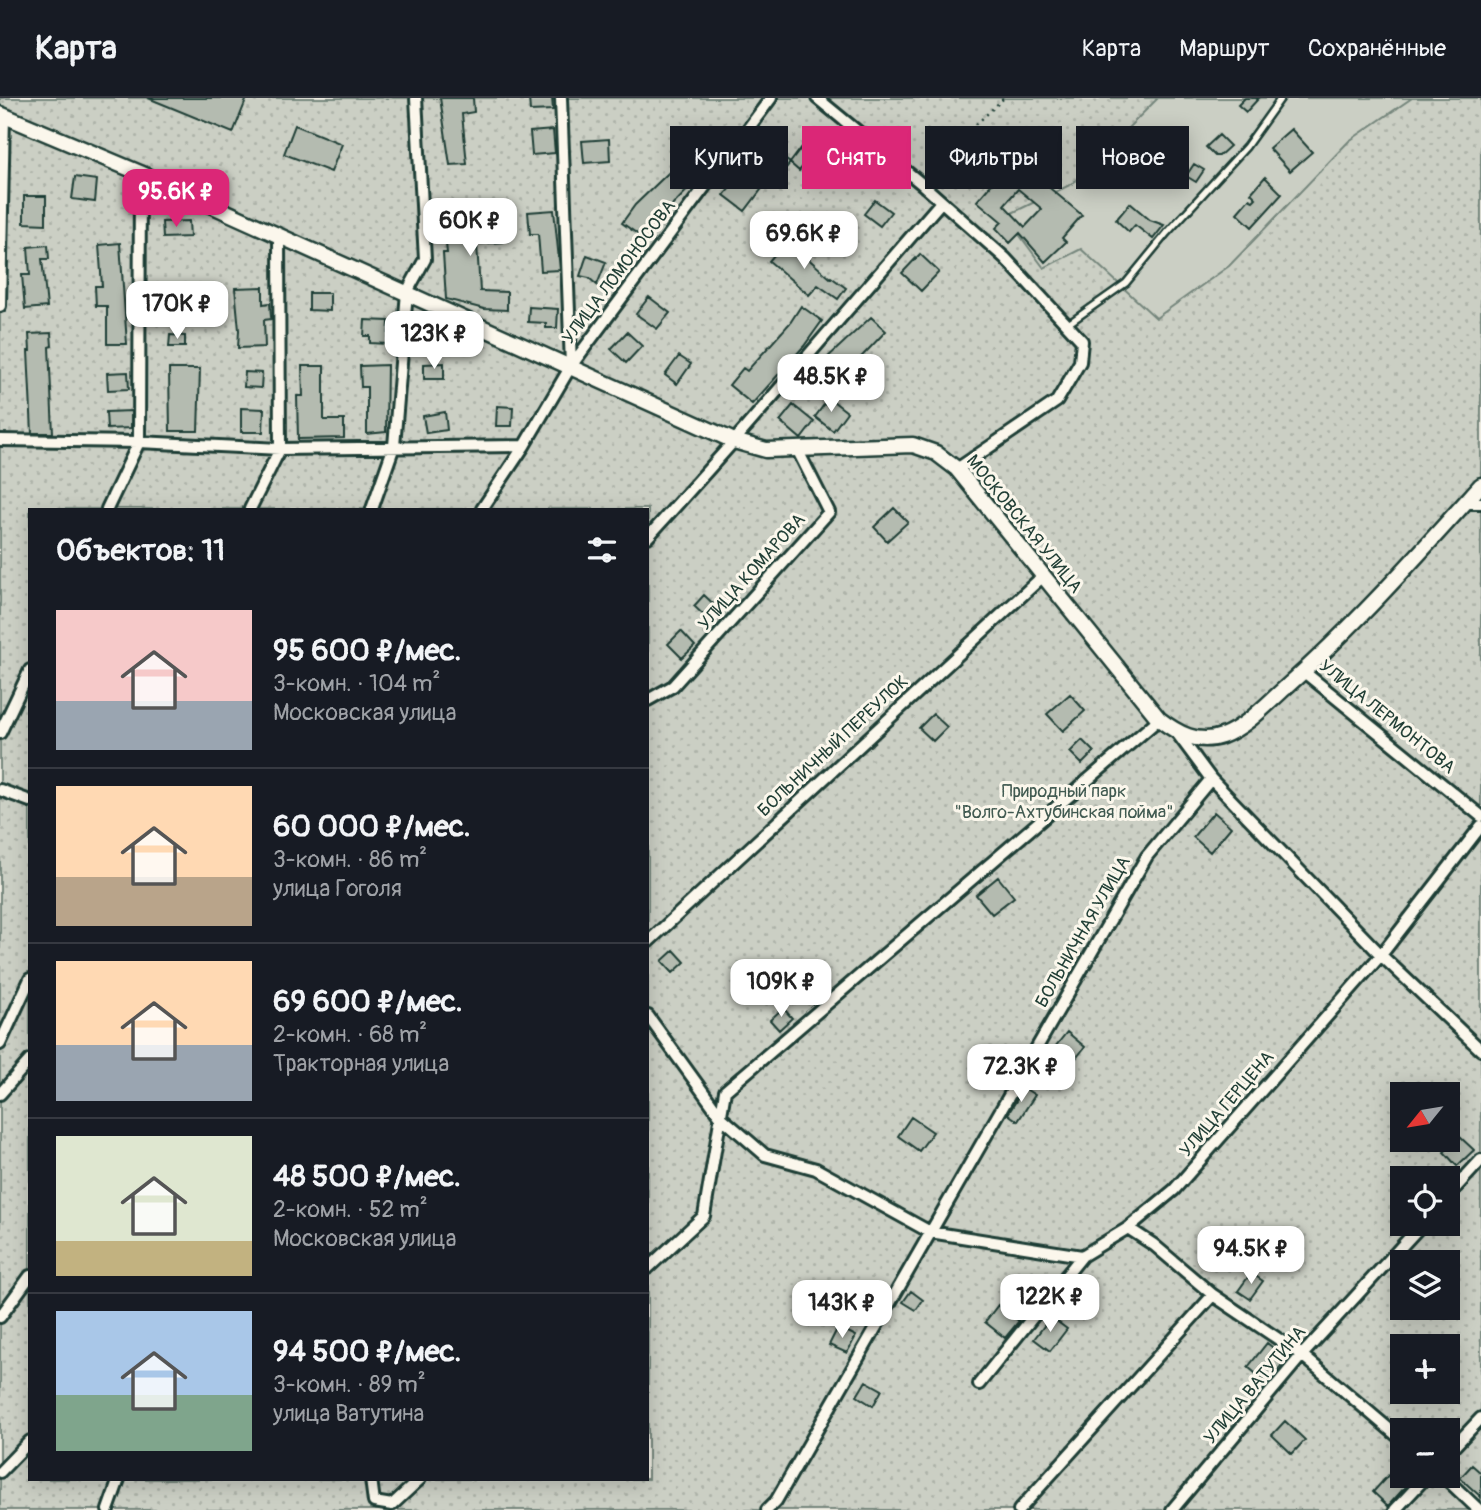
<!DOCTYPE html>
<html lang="ru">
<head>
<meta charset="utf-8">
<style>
  :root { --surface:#171b24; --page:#242831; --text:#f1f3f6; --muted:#9ea1a6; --line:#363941; --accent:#db2777 }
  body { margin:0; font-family:Pangolin,sans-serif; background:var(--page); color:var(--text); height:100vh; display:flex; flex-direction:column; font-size:26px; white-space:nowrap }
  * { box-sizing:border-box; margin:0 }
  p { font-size:23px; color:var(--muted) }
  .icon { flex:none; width:38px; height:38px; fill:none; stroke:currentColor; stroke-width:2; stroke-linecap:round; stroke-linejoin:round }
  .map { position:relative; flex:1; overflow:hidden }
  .details { position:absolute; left:28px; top:410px; width:621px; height:973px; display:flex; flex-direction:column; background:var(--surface); border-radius:0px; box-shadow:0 4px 18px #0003 }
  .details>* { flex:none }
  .top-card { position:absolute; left:670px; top:28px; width:665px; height:63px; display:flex; gap:14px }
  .needle { width:46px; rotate:240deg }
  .buttons { position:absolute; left:1390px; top:984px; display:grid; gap:14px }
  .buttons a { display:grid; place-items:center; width:70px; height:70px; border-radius:0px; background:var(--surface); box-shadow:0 4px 18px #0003; font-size:35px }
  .price { position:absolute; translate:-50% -60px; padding:0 16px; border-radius:14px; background:#fff; color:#222; font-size:23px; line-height:46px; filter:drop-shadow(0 2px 4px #0008) }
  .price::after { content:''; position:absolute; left:50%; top:42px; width:21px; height:16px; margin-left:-10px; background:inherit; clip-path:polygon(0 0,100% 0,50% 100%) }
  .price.current { background:var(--accent); color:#fff }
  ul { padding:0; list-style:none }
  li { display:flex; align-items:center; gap:21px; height:175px; padding:0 28px }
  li+li { border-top:2px solid var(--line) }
  li span { display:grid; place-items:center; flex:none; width:196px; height:140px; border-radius:0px; color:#555 }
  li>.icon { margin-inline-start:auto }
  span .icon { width:84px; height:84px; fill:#fffc; stroke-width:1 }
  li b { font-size:30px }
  h2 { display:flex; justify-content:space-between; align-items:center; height:84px; padding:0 28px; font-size:30px }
  .chip { padding:0 24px; border-radius:0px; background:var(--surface); box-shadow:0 4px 18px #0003; font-size:24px; line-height:63px }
  .chip.current { background:var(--accent); color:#fff }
  header { display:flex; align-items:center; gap:42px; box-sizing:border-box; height:98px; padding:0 35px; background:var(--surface); border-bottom:2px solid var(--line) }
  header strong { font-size:33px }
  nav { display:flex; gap:38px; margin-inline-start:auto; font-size:24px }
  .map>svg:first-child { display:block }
</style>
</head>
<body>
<header>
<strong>Карта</strong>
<nav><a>Карта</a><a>Маршрут</a><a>Сохранённые</a></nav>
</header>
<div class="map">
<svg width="1481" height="1412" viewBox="0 0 1481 1412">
  <defs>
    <pattern id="park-dots" width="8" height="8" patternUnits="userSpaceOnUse" patternTransform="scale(1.75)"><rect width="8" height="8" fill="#cbcfc4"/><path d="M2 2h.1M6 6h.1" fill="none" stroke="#aeb3a9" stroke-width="1.8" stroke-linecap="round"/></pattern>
  </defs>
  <rect width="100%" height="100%" fill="#eeece1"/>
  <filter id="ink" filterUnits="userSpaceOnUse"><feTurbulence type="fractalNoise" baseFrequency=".0143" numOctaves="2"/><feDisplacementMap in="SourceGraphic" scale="14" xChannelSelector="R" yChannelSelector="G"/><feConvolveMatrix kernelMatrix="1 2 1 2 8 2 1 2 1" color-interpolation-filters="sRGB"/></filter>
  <g filter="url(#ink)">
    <path fill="url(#park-dots)" stroke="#75867c" stroke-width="2" fill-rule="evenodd" d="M0,0H1481V1412H0ZM30,411H648V1381H30ZM1402,996H1447V1041H1402ZM1402,1080H1447V1125H1402ZM1402,1164H1447V1209H1402ZM1402,1248H1447V1293H1402ZM1402,1332H1447V1377H1402Z"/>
    <path fill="#cbcfc4" stroke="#75867c" stroke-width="2" d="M1158,0H1412L1349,43L1229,168L1156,220L1081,151L1044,170L1012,127V115L1072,86Z"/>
    <path fill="#b4bbb0" stroke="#1f3d34" stroke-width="2" fill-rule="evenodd" d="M148,0H247L233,35Z
      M440,0H473L474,14L462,16L467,66L450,67Z
      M529,0H552L553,12L530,13Z
      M1245,0H1259L1246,14L1238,7Z
      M295,27L342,46L331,74L284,56Z
      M1291,31L1312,54L1290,73L1269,50Z
      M553,32L555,55L532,57L530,34Z
      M1219,37L1230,48L1219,58H1215L1206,49Z
      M609,41L610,63L584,65L582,43Z
      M702,43L717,55L701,74L703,76L664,116L646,142L622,125L635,107L685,59L687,61Z
      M805,45L815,53L799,73L790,65Z
      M766,47L790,65L772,88L767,84L745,113L724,97Z
      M1014,60L1082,117L1062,140L1066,144L1045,164L1020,135L1010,145L996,130L1002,124L977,103ZM1018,91L1042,111L1025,129L1004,107Z
      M1194,66L1204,72L1196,84L1186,78Z
      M75,79L97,82L95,104L72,101Z
      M1265,79L1282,96L1252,129L1237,115L1249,101L1253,103L1256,100L1251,95Z
      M24,98H46V126L24,125Z
      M875,102L891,114L880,128L864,116Z
      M1130,105L1150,122L1164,127L1153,141L1135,127L1129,134L1116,122Z
      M499,112L502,144L477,146L480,193L507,194V212L484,211L446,201L443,155H447L443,117Z
      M554,112L560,172L541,173L538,136H530L528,114Z
      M189,123L190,139L163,140L162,124Z
      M787,142L830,180L831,179L846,190L838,201L818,187L809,197L769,163Z
      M120,145L127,246H107V208H96L95,188H102L99,147Z
      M48,147L49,161H42L47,209L25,211L22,177H30L28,149Z
      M920,156L939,174L921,193L902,175Z
      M587,157L606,164L597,187L589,180L580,178Z
      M187,188L188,203L168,205L167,190Z
      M263,189V206L270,205L271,219L272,221L264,222L265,249L238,250L239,232L235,190Z
      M309,195H330V213L309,212Z
      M649,199L670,215L657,231L636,216Z
      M801,208L822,223L804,248L752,306L729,287L743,270L747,273L790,225Z
      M529,209L558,211L557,230H546V225L528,224Z
      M871,219L886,233L827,295L812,281L828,263L826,261Z
      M365,222L389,223L388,246L370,245V238H364Z
      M627,234L642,248L626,265L611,251Z
      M51,235L52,248L49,249L53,335H32L28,253H30L29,236Z
      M170,237L185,238V249H169Z
      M679,258L691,266L677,286L665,277Z
      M444,265V281H424V266Z
      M387,267L386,334L367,336V289H361L360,268Z
      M302,268H324V322H344V340L298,341L297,298H303Z
      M169,271H200L198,333H170Z
      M128,274L129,291L108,292L107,275Z
      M245,274L262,275L261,290L244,289Z
      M829,300L847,314L833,333L815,319Z
      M793,307L814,324L801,341L780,323Z
      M497,308L513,309L512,328H496Z
      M241,310L264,311L263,334H241Z
      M131,313V330L107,331L106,314Z
      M445,314L447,332L426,335L423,318Z
      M894,410L908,424L887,443L874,429Z
      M704,497L723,515L713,526L694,508Z
      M681,533L695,548L682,560L668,546Z
      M1070,596L1085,613L1063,633L1047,616Z
      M933,616L947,629L933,643L919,630Z
      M1082,642L1094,654L1082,666L1070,654Z
      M1214,714L1231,729L1210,754L1193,739Z
      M998,779L1014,799L992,816L976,797Z
      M674,852L685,864L673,875L662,863Z
      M783,910L792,920L779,932L770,922Z
      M1067,934L1085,949L1069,969L1051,954Z
      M1024,990L1035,997L1018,1023L1008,1016Z
      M911,1019L933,1034L919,1053L898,1038Z
      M1460,1039L1474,1052L1457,1068L1444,1054Z
      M1251,1175L1263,1183L1250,1201L1238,1193Z
      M911,1193L923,1202L916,1212L903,1204Z
      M998,1207L1019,1223L1005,1240L985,1224Z
      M1051,1219L1067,1231L1050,1253L1034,1241Z
      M838,1229L856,1238L847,1255L829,1247Z
      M1267,1245L1287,1261L1267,1285L1248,1269Z
      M866,1283L882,1292L873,1308L857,1298Z
      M1285,1323L1305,1342L1292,1356L1272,1337Z
      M1472,1367L1481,1375V1399L1460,1380Z
      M1393,1372L1408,1386L1388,1408L1373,1394Z"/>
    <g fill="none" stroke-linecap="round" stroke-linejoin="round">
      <g stroke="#1f3d34" stroke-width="10">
        <path id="service" d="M1068,226L1126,185L1167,135L1246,49L1281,0"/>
      </g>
      <g stroke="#1f3d34" stroke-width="16">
        <path id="minor" d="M561,0L571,268
          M817,0L923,87L1005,160L1082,243L1080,264L1057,303L957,371
          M0,208L4,17
          M0,342L139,344L280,351L524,348
          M1465,405H1481
          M107,411L139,344L140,75
          M250,411L280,351L279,139
          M372,411L394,348L407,194L425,161L416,0
          M482,411L524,348L571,268L771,0
          M648,439L734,343L941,104
          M1303,573L1481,718
          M648,602L673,588L829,414L798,353
          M0,635L30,572
          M1177,635L1211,681L1381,857L1481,952
          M0,692L30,703
          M648,844L1042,479
          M648,918L721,1019L765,1057L816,1071L930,1134L1082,1158
          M0,946L30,881
          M0,996L30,962
          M1447,1099L1481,1062
          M1128,1130L1154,1147L1213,1197L1302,1257L1402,1342
          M648,1170L704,1118L725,993L1159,621
          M0,1219L30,1178
          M979,1286L1082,1158L1128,1130L1174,1092L1381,857L1481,728
          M1447,1356L1481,1320
          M0,1374L30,1343
          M1442,1377L1479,1412
          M371,1381L374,1404
          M374,1404L392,1407L420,1381
          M108,1412L119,1381
          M767,1412L776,1403L1147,758L1211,681
          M1019,1412L1213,1197
          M1172,1412L1302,1257L1423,1125
          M1395,1412L1428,1377"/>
      </g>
      <g stroke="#1f3d34" stroke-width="19">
        <path id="tertiary" d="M0,16L140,75L734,343L766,352L913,347L936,355L957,371L1159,621C1177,635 1198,647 1222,638C1246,629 1266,607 1285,590C1356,527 1418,457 1481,387"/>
      </g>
      <path stroke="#1f3d34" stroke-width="2.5" stroke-dasharray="2 5" stroke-linecap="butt" d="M930,79L968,34L1004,0"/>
      <use href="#service" stroke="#fbf7ec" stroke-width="5"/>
      <use href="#minor" stroke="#fbf7ec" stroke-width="10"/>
      <use href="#tertiary" stroke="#fbf7ec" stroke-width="14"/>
    </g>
  </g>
  <g text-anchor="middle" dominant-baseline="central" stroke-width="6" stroke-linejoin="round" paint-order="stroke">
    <g font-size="18" fill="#1f3d34" stroke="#fbf7ec">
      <text transform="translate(619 174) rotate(-53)">УЛИЦА ЛОМОНОСОВА</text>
      <text transform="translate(1024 426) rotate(51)">МОСКОВСКАЯ УЛИЦА</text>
      <text transform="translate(752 474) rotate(-48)">УЛИЦА КОМАРОВА</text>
      <text transform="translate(1387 619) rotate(39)">УЛИЦА ЛЕРМОНТОВА</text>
      <text transform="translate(833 648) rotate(-43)">БОЛЬНИЧНЫЙ ПЕРЕУЛОК</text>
      <text transform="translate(1083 834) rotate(-60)">БОЛЬНИЧНАЯ УЛИЦА</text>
      <text transform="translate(1227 1006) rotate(-49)">УЛИЦА ГЕРЦЕНА</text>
      <text transform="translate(1255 1287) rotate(-50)">УЛИЦА ВАТУТИНА</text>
    </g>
    <g font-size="18" fill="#415a51" stroke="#fbf7ec">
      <text x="1064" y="693">Природный парк<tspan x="1064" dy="21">"Волго-Ахтубинская пойма"</tspan></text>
    </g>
  </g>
</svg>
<div class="buttons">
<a><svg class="needle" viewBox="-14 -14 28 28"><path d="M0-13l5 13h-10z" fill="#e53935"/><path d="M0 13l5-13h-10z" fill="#9ea1a6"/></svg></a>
<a><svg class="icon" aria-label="locate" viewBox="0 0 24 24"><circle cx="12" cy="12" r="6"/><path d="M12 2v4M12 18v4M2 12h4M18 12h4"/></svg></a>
<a><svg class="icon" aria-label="layers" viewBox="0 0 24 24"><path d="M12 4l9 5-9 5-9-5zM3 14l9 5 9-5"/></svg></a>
<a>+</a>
<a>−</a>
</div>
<b class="price current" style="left:176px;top:131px">95.6K ₽</b>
<b class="price" style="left:470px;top:160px">60K ₽</b>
<b class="price" style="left:804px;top:173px">69.6K ₽</b>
<b class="price" style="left:177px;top:243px">170K ₽</b>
<b class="price" style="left:434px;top:273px">123K ₽</b>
<b class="price" style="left:831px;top:316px">48.5K ₽</b>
<b class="price" style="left:781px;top:921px">109K ₽</b>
<b class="price" style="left:1021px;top:1006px">72.3K ₽</b>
<b class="price" style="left:1251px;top:1188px">94.5K ₽</b>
<b class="price" style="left:1050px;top:1236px">122K ₽</b>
<b class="price" style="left:842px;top:1242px">143K ₽</b>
<div class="top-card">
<a class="chip">Купить</a>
<a class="chip current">Снять</a>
<a class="chip">Фильтры</a>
<a class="chip">Новое</a>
</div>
<section class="details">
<h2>Объектов: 11<svg class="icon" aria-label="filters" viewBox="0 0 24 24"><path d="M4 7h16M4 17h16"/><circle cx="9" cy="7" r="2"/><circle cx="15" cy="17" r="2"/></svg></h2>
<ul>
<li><span style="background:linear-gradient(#f6c9c9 65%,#9aa5b1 0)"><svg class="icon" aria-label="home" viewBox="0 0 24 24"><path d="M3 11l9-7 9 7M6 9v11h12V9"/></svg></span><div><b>95 600 ₽/мес.</b><p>3-комн. · 104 m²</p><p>Московская улица</p></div></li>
<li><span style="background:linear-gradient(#ffd9b3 65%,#b9a48a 0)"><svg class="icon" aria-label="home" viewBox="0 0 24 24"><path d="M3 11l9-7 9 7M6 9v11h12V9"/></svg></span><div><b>60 000 ₽/мес.</b><p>3-комн. · 86 m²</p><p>улица Гоголя</p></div></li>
<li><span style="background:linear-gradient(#ffd9b3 60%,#9aa5b1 0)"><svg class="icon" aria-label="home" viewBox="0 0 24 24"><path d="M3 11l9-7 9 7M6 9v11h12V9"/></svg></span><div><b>69 600 ₽/мес.</b><p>2-комн. · 68 m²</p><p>Тракторная улица</p></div></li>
<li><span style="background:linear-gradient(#dfe7d0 75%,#c2b280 0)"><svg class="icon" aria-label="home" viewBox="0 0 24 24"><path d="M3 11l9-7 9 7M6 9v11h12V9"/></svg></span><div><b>48 500 ₽/мес.</b><p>2-комн. · 52 m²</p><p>Московская улица</p></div></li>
<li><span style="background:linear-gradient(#a9c7e8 60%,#7fa58c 0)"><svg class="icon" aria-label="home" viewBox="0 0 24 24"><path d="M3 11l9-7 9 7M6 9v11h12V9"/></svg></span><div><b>94 500 ₽/мес.</b><p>3-комн. · 89 m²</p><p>улица Ватутина</p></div></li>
</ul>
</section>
</div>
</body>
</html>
